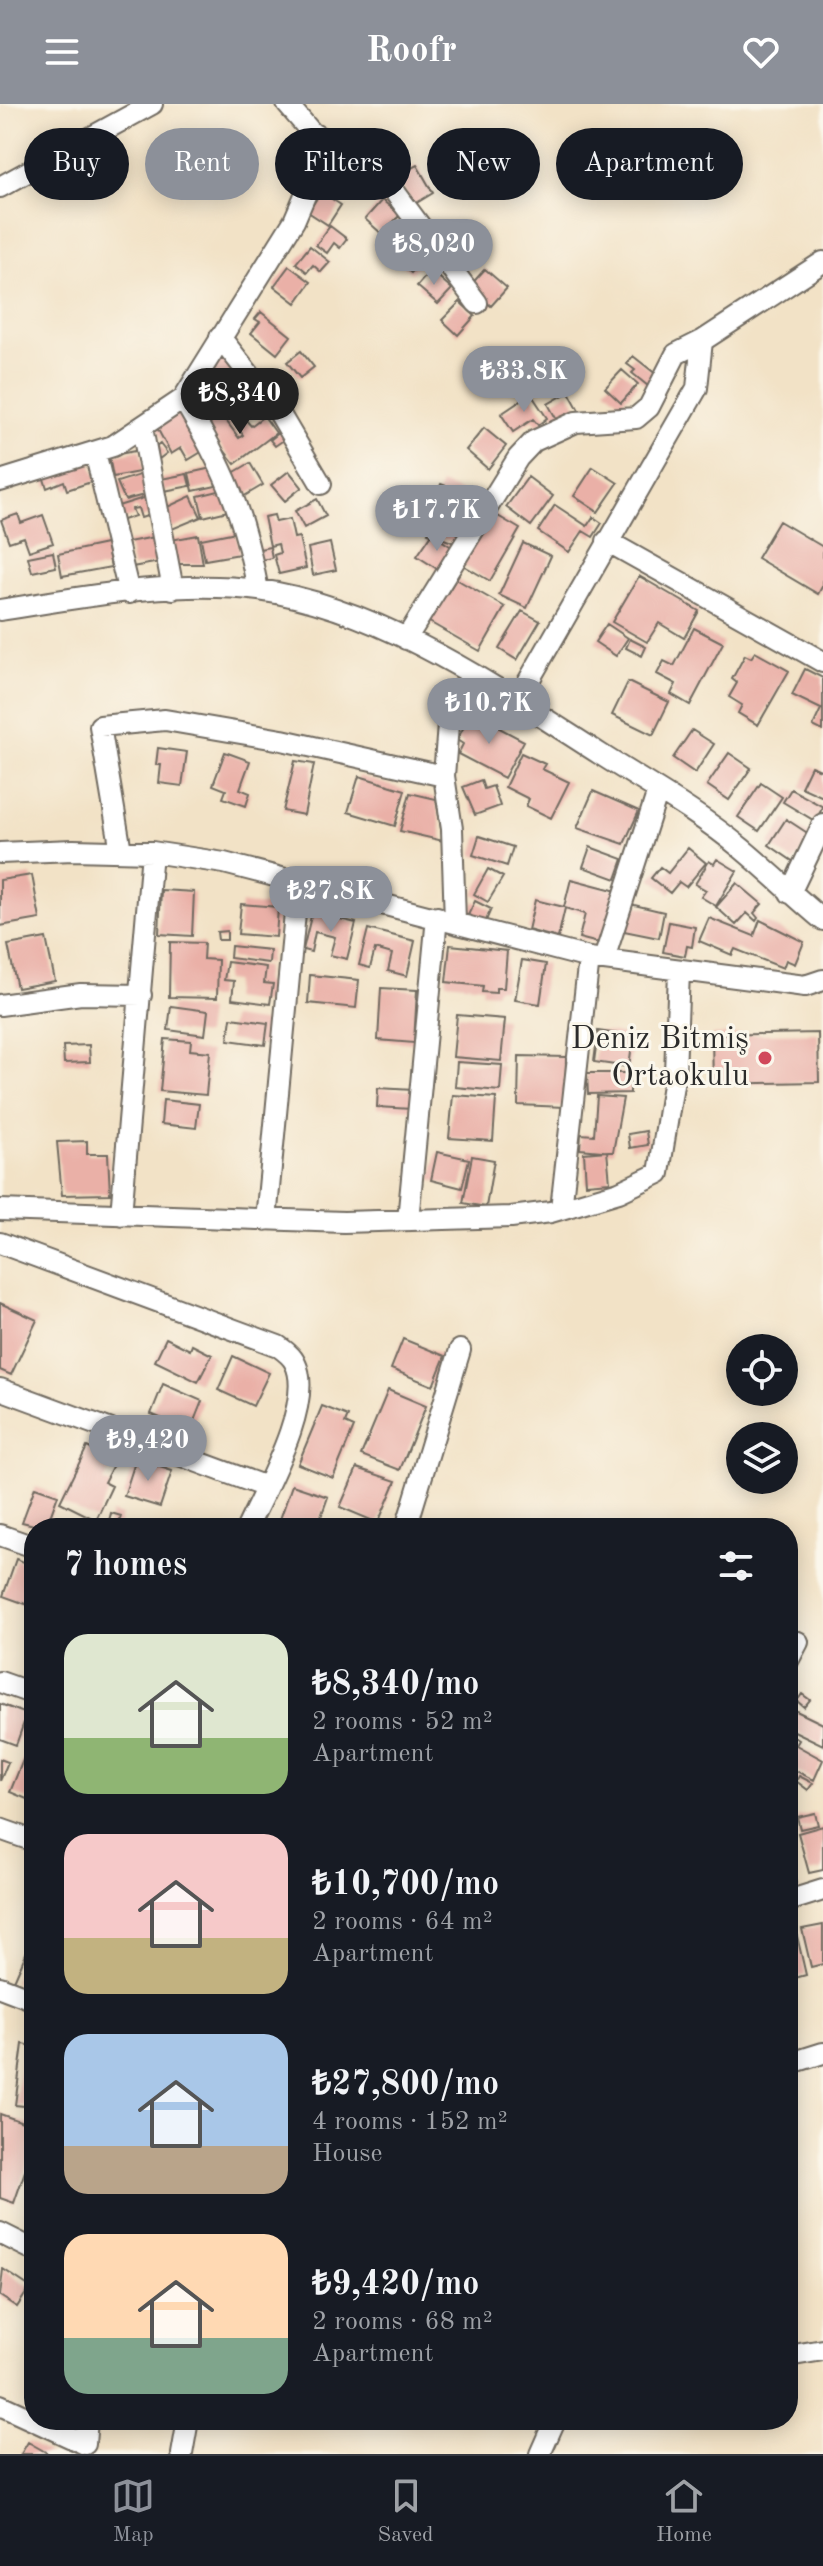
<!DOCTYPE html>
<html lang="en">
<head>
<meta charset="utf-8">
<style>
  :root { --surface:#171b24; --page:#20242c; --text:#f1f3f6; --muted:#9ea1a6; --line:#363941; --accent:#8c9099 }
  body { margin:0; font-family:"Old Standard TT",serif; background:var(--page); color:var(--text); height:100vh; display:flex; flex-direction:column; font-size:30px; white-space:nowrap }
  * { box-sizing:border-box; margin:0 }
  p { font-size:26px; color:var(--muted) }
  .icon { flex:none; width:44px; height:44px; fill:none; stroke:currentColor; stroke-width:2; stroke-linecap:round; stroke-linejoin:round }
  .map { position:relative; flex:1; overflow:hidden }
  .sheet { position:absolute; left:24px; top:1414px; width:774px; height:912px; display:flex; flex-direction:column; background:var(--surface); border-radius:32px; box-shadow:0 4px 20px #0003 }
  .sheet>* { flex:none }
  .top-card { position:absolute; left:24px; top:24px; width:776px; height:72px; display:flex; gap:16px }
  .fabs { position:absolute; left:726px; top:1230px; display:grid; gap:16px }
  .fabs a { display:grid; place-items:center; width:72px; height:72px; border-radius:50%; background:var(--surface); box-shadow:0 4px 20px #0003; font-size:40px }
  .price { position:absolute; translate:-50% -68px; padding:0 18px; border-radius:28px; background:var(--accent); color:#fff; font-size:26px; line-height:52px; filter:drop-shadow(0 2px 4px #0008) }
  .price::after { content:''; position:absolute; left:50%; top:48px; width:24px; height:18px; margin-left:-12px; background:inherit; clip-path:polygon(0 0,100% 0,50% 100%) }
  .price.active { background:#222; color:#fff }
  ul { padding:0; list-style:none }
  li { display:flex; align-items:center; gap:24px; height:200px; padding:0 40px }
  li span { display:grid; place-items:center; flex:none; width:224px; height:160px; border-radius:24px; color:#555 }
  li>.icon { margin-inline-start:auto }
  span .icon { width:96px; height:96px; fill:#fffc; stroke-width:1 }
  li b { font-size:34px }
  h2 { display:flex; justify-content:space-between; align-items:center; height:96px; padding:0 40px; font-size:34px }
  .chip { padding:0 28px; border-radius:36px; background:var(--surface); box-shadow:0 4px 20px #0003; font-size:28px; line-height:72px }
  .chip.active { background:var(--accent); color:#fff }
  header { display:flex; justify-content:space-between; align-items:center; height:104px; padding:0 40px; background:var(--accent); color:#fff; font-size:36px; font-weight:700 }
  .menu { display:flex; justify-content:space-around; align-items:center; height:112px; border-top:2px solid var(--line); background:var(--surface); font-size:22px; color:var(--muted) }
  .menu a { display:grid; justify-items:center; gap:4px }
  .menu .active { color:var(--accent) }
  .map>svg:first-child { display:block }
</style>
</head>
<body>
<header><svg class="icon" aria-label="menu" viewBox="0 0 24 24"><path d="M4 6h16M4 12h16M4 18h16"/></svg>Roofr<svg class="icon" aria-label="heart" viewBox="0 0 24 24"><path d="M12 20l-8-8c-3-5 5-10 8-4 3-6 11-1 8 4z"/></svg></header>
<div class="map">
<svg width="823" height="2350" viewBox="0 0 823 2350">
  <rect width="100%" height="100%" fill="#fbf7ec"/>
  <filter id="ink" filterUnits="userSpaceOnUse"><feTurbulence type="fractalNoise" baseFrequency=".0125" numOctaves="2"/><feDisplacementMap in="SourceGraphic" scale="16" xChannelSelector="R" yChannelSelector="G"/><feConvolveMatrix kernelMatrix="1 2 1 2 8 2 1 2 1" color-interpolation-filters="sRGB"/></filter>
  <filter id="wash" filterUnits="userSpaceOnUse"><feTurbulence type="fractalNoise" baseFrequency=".006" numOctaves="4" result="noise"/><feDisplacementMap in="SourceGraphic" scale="32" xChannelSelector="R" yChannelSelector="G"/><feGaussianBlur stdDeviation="1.8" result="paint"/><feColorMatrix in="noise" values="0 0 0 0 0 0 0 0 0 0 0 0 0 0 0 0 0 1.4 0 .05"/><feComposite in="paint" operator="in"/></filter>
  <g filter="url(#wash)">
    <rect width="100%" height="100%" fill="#f2e2c6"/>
    <g id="blocks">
      <path fill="#eab0a7" d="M417,61L433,89L413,101L396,72Z
        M371,72L378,85L370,89L362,76Z
        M321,88L341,101L328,121L308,108Z
        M382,96L400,111L382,130L365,115Z
        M330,122L347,135L340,144L334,139L327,149L316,141Z
        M407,129L429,149L411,169L389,149Z
        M470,141L481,151L473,162L461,152Z
        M310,142L330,158L321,168L313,161L307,168L296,159Z
        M289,162L311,178L296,199L274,182Z
        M485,165L507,184L491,202L469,183Z
        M431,166L452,185L438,200L417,182Z
        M460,198L475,212L458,231L442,216Z
        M261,208L291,232L277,250L251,229L260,218L255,215Z
        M301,247L314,263L300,274L287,258Z
        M219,249L247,281L207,316L192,299L213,281L203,269Z
        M633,252L657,271L648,282L632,269L635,266L627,260Z
        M622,266L638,280L621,299L605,284Z
        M569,288L579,306L558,318L548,300Z
        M531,290L547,314L538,321L533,315L513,328L501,310Z
        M181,308L203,347L188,356L181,344L171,350L156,322Z
        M221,310L239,334L243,331L236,321L245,315L251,322L264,312L276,329L235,360L205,322Z
        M484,324L506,342L488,365L466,346Z
        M280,328L285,335L275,342L270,336Z
        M160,340L167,349L159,355L152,346Z
        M140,346L144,367L113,373L109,352Z
        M89,353L97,376L67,386L64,377L47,384L42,369Z
        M250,359L263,381L241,394L228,372Z
        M593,363L618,379L598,408L574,392Z
        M212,364L216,382L193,387L189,369Z
        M289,367L302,383L285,397L271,381Z
        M146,369L152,389L125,396L117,378Z
        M187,370L190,382L164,387L161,375Z
        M528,373L553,392L531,422L506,403Z
        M441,380L477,394L468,415L433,401Z
        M227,385L232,406L203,413L198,392Z
        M150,392L156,409L141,414L138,404L132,405L135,412L120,417L115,403Z
        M191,392L201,413L172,425L163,405Z
        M317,395L326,412L304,424L295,407Z
        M555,401L587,422L593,413L602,419L593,433L583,427L569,448L538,427Z
        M386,403L409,405L407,424L384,422Z
        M436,408L465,419L457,440L428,429Z
        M491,408L520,425L490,477L461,460Z
        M18,410L21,419L43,411L53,439L29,447L24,433L9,438L1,416Z
        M274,411L276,418L290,415L294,434L299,433L306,464L279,470L274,451L280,449L278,440L270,442L264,413Z
        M779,417L823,443V481L818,490L757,454Z
        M236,428L240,450L205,456L201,435Z
        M432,430L456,446L442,468L417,452Z
        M198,431L203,460H175L171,436Z
        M155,433L160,458L132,463L128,438Z
        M330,439L336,466L313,471L308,444Z
        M523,439L551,452L527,504L499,491Z
        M106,440L111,463L62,472L58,450Z
        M270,443L272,454L256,457L254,446Z
        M53,448L56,463L32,468L28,453Z
        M639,472L699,507L684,534L659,519L647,538L612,518Z
        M456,475L505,503L480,547L424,515L442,484L448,488Z
        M522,507L540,517L517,556L499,545Z
        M607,520L628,534L616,552L595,538Z
        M694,524L723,539L690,601L671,590L676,580L657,570L664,557L674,562Z
        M630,535L646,543L642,552L626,544Z
        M755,548L789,567L758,621L738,609L742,601L729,593L737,579L732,575L745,551L751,554Z
        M805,565L823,574V627L813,622L821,605L792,591Z
        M628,578L669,598L653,631L612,611Z
        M471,609L524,637L504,674L458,650L463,640L457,636Z
        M692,626L714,640L695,669L673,654Z
        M158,644L187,648L182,682L159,679L161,661H156Z
        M225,648L250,657L240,685L250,689L246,702L223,694L226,686L213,681Z
        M521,649L545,660L542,665L569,678L551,714L526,702L529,695L505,683Z
        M729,649L751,664L729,696L707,681Z
        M295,657L314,660L304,711L283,707Z
        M811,662L823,667V693L801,683Z
        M359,672L405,686L395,722L348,708Z
        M481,676L484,685L493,682L500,702L475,711L463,683Z
        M761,679L782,693L759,727L738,713Z
        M791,685L823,703L815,717L783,698Z
        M593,687L639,707L624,740L577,724Z
        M410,689L436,695L443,737L400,727Z
        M786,715L812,732L794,758L769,741Z
        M479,732L513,743L507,762L473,751Z
        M590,743L623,755L616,775L583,763Z
        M688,744L706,759L686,783L679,778L670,789L651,774L660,763L668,769Z
        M717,755L737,767L716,802L701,793L706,786L695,780L709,757L714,760Z
        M488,765L503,773L488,798L474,790Z
        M32,771L40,815L0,822V776Z
        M571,775L617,787L606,841L579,834L585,810L565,804L558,834L528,826L535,796L564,803Z
        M737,779L762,800L754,809L758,814L756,817L747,809L736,821L716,803Z
        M161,786L194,788L192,832L159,830Z
        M475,797L491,805L485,819L468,811Z
        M241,800L278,803L276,833L238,830Z
        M630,800L664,808L659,834L624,827Z
        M312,808L356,819L347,855L330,851L335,833L315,828L311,848L303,846Z
        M709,814L754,832L760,816L804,838L795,860L786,856L783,864L735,845L732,851L699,837Z
        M669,818L695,823L692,843L687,842L685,852L663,848Z
        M368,825L415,837L407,872L388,867L392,850L375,845L370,864L359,861Z
        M227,827V836H218L217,828Z
        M46,834L55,877L17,884L8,841Z
        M170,838L204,839L203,855L218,856L217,894L169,893Z
        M450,841L507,847L504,884H496V889L482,888L483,882L446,878Z
        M231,842L270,846L269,859L230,854Z
        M522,856L546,860L540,900L515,896Z
        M227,858L266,863L264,879L273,880L270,900L232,895L234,877L224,876Z
        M310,871L359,876L356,904L308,899Z
        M381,884L417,886L414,939L378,936Z
        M171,902L208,907L205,931L168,926Z
        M457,911L505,915L501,957L453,953Z
        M231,914L268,919L265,941L228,936Z
        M598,927L633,932L629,963L594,958Z
        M818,929L819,978L713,980L712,931Z
        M165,935L191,937L190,946L210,948L206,991L160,987Z
        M89,941L90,958L64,959L63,942Z
        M519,952L566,953L565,1003L518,1001Z
        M457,958L502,961L500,987L455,983Z
        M587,969H630V989L588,990Z
        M378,984L413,986L412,1005L377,1003Z
        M453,991L496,994L493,1037L449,1034Z
        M597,992L623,994L613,1048L580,1045L581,1030L594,1031Z
        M163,996L199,1000L196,1024L161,1020Z
        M646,1027L648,1041L630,1044L628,1030Z
        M87,1037V1050H108L110,1090L62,1091L57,1038Z
        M607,1047L610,1078L586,1080L584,1049Z
        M437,1048L469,1055L462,1084L431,1076Z
        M472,1052L494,1056L486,1103L463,1099Z
        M0,1199L37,1216L11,1271L0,1266Z
        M166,1234L190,1246L192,1241L212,1251L198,1278L155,1257Z
        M403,1235L445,1252L433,1282L391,1265Z
        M233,1252L269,1269L253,1302L218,1286Z
        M163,1280L202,1297L190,1327L151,1310Z
        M388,1286L426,1302L400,1366L361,1351Z
        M322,1302L348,1312L345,1319L354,1323L333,1374L298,1360Z
        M87,1343L115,1357L104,1378L112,1382L96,1416L60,1398Z
        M136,1355L172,1367L160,1403L124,1392Z
        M357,1364L396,1377L378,1419L340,1403Z
        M292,1381L328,1393L317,1424H277Z
        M35,1383L58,1391L46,1424L22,1418Z
        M111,1409L121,1412L118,1423L108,1421Z
        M16,1455L27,1459L25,1466L34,1470V1503L3,1492Z
        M802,1590L810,1596L804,1603L797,1597Z
        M0,1600L27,1610L16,1641L0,1635Z
        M788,1603L823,1620V1641L788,1624Z
        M34,1629V1698L10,1688Z
        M794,1633L799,1636L796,1641L823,1656L814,1676L788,1663V1642Z
        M0,1655L8,1658L0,1677Z
        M799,1672L813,1679L808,1686L796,1677Z
        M815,1709L818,1721L800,1725L797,1713Z
        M823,1722V1766L809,1769L798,1729Z
        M788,1750L796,1779L788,1781Z
        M823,1821V1860L811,1863L802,1825Z
        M34,1831V1883L33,1885L14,1877Z
        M797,1832L806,1871L788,1876V1834Z
        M23,1940L34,1942V2003L15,2001Z
        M0,2010L34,2022V2041L14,2099L0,2094Z
        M3,2165L30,2183L17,2203L0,2192Z
        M28,2338L49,2350H21Z"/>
    </g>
  </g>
  <g filter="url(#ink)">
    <use href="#blocks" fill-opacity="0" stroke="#716b61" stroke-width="2"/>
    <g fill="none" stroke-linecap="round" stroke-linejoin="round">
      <g stroke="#716b61" stroke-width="24">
        <path id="minor" d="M312,29L377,64L477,199
          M0,83L152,0
          M220,233L278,307L321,380
          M183,295C224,363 243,407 258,486
          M142,324L173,485
          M95,348L129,489
          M0,377L113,342L183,295L294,117L309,82L315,49L312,29L287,0
          M607,437L823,558
          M0,506C83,493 174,475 259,486C381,503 498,585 600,650C647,680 698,708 741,744C769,767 795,793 823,816
          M406,535L518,354L534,337L576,318L636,314L649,303L676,250L702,237
          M517,597L697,284L702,237L823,158
          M121,747L100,622L165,616L282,636L444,672
          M0,749L73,746L152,748L224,759L589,854L805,882L823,876
          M790,789L823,720
          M455,818L452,725L444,672L448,621L471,572
          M604,855L658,687
          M0,901L81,890L141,891
          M561,1105L589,854
          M0,1106L344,1118L511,1113L551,1108L619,1088L659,1069L675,968L679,868
          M121,1111L152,748
          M266,1116L298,777
          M408,1116L437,813
          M0,1139L278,1242C285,1247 292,1252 295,1259C315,1298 264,1387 247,1424
          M0,1285L266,1383
          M406,1424L460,1246
          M0,1431L34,1443
          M788,1557L798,1538
          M0,1578L34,1590
          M0,1725L34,1737
          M788,1797L823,1786
          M0,1883L34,1896
          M788,1960L823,1949
          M0,2129L34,2146
          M788,2252L823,2246
          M0,2301L85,2340L87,2316
          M182,2350L188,2316
          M540,2350L555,2316"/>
      </g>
      <use href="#minor" stroke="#fff" stroke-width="20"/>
    </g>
  </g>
  <circle fill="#d1495b" stroke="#fbf7ec" stroke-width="3" cx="765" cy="954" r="8"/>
  <g text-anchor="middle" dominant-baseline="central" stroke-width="6" stroke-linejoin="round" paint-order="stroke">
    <g font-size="32" fill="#2b2b2b" stroke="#fbf7ec" text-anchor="end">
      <text x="749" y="936">Deniz Bitmiş<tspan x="749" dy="37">Ortaokulu</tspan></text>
    </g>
  </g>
</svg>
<div class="fabs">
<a><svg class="icon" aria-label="locate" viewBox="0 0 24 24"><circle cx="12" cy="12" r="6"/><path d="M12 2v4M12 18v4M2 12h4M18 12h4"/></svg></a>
<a><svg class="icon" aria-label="layers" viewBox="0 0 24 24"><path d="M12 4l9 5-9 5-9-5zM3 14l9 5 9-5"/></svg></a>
</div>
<b class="price" style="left:434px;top:183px">₺8,020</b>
<b class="price" style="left:524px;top:310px">₺33.8K</b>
<b class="price active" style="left:240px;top:332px">₺8,340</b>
<b class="price" style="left:437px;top:449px">₺17.7K</b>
<b class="price" style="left:489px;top:642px">₺10.7K</b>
<b class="price" style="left:331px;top:830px">₺27.8K</b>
<b class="price" style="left:148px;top:1379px">₺9,420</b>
<div class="top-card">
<a class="chip">Buy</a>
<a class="chip active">Rent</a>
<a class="chip">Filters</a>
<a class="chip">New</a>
<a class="chip">Apartment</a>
</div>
<section class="sheet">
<h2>7 homes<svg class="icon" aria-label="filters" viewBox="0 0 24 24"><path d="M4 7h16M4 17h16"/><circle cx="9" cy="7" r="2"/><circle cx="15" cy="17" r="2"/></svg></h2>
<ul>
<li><span style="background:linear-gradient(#dfe7d0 65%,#8fb573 0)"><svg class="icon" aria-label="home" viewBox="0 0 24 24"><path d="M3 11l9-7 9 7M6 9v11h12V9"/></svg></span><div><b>₺8,340/mo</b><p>2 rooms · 52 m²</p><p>Apartment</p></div></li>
<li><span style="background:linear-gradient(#f6c9c9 65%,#c2b280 0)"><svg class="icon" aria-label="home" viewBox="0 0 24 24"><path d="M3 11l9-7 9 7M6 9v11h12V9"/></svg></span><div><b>₺10,700/mo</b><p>2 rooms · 64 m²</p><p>Apartment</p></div></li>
<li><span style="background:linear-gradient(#a9c7e8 70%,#b9a48a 0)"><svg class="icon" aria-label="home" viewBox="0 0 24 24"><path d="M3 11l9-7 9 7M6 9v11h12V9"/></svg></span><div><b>₺27,800/mo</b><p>4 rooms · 152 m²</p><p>House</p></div></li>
<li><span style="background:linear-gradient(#ffd9b3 65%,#7fa58c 0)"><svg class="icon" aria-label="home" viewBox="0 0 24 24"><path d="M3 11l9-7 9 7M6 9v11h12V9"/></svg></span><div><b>₺9,420/mo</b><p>2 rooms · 68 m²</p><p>Apartment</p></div></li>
</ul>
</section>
</div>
<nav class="menu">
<a class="active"><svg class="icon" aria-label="map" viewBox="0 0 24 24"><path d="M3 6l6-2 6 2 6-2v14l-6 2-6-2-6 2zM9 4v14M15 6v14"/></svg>Map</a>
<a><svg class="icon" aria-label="saved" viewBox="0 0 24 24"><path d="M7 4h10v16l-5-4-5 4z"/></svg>Saved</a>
<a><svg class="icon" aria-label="home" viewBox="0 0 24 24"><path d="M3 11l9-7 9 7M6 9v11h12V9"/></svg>Home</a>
</nav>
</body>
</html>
